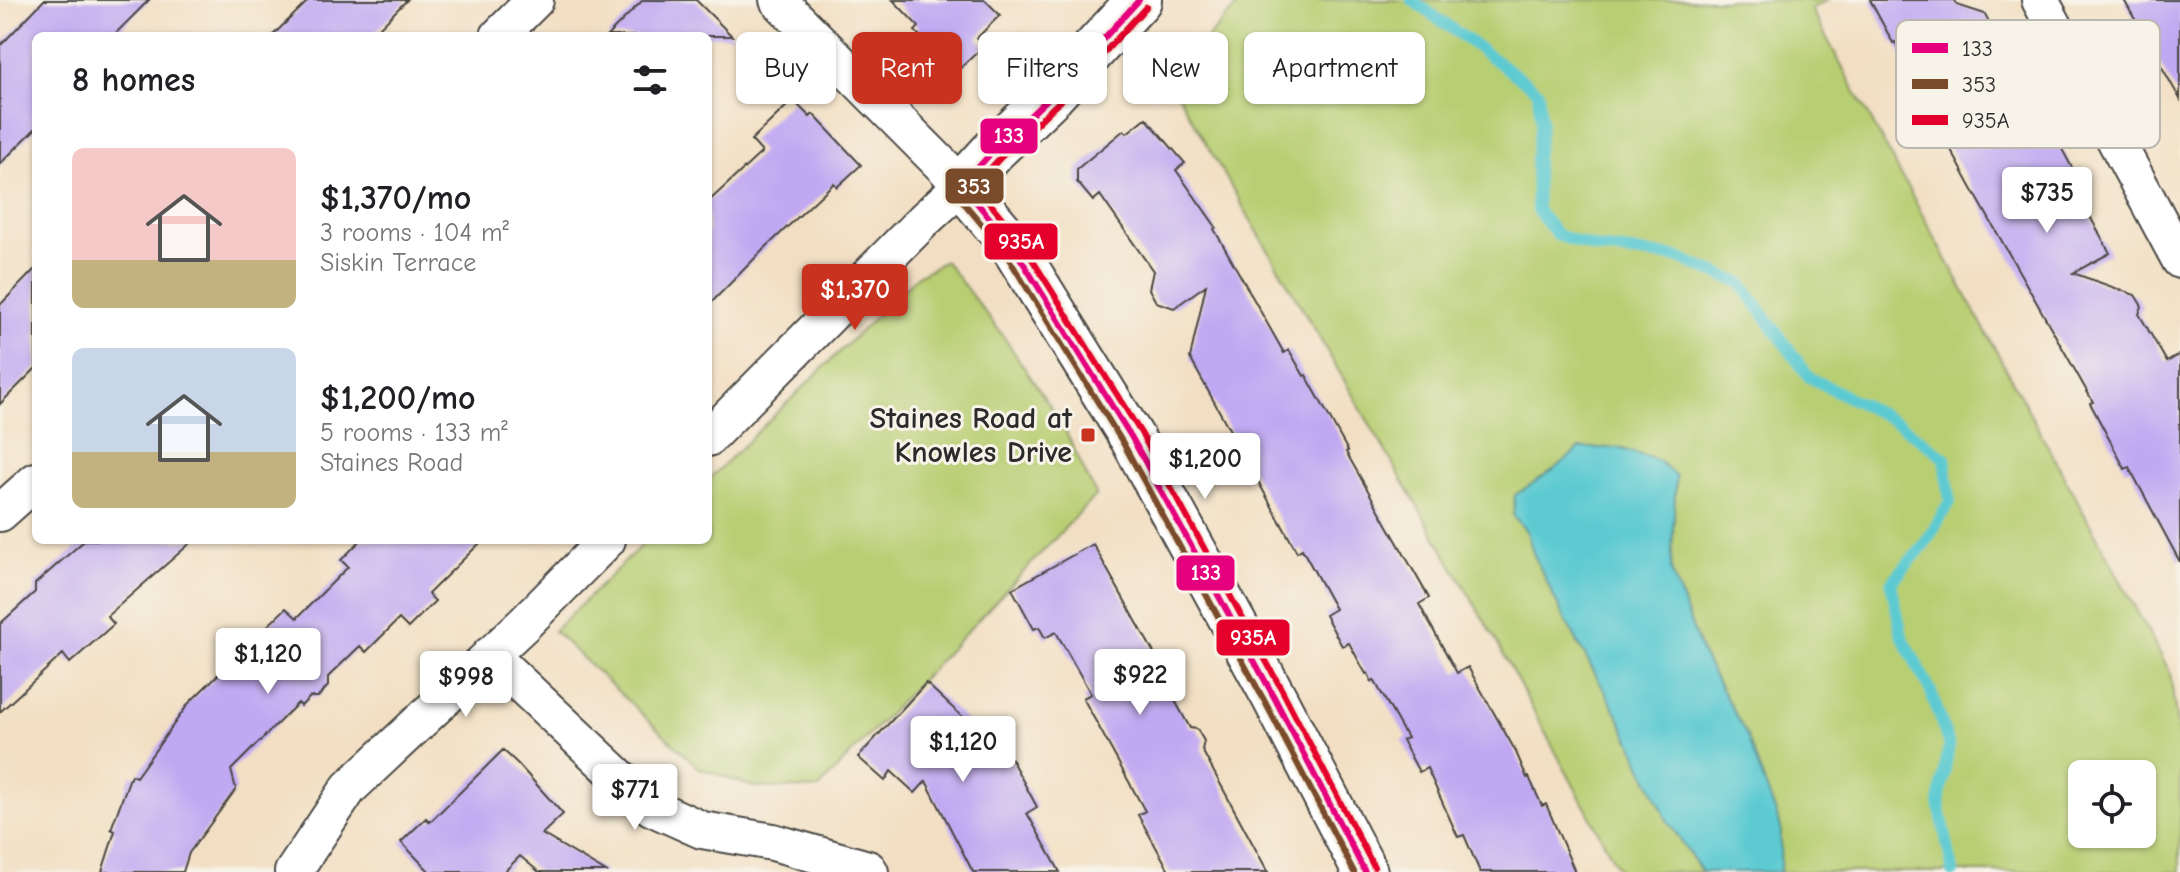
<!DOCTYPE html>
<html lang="en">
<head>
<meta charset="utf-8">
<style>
  :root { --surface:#fff; --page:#f6f6f6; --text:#202124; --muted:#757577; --accent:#c8321e }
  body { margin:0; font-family:"Comic Neue",sans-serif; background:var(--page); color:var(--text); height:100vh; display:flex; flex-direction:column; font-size:30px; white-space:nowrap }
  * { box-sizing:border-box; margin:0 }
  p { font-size:26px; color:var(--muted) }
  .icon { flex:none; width:44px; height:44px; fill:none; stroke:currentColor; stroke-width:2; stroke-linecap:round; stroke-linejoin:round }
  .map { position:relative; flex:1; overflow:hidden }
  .details { position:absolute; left:32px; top:32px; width:680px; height:512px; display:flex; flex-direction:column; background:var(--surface); border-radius:12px; box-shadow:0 2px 6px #0004 }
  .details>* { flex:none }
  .guide { position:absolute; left:736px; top:32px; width:760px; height:72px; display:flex; gap:16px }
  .buttons { position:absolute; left:2068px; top:760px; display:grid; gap:16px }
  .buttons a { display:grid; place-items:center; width:88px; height:88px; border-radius:12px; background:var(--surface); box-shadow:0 2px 6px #0004; font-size:40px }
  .price { position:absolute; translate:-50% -68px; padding:0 18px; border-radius:8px; background:#fff; color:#222; font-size:26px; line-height:52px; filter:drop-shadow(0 2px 4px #0008) }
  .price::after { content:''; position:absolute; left:50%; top:48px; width:24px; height:18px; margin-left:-12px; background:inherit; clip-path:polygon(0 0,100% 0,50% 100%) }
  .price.selected { background:var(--accent); color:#fff }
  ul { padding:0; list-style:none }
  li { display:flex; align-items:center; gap:24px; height:200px; padding:0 40px }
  li span { display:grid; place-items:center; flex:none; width:224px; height:160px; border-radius:12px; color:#555 }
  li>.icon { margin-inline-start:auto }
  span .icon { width:96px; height:96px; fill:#fffc; stroke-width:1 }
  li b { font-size:34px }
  h2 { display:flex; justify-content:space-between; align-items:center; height:96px; padding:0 40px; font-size:34px }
  .pill { padding:0 28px; border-radius:12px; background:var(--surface); box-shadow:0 2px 6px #0004; font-size:28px; line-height:72px }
  .pill.selected { background:var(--accent); color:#fff }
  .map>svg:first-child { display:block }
</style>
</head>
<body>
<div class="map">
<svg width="2180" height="872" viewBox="0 0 2180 872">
  <rect width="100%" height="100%" fill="#f7f3e8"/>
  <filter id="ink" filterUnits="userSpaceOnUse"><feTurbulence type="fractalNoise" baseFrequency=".0125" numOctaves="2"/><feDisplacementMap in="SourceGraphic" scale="16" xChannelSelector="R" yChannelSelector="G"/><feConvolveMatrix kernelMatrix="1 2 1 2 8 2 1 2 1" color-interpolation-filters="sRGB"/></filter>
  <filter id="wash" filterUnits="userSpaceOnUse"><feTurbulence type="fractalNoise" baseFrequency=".006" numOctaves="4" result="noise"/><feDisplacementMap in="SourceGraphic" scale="32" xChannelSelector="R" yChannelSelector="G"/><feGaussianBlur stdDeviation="1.8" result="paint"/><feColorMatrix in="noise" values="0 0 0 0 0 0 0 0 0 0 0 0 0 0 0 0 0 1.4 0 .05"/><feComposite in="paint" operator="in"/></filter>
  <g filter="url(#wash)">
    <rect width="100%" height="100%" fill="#f2dfc3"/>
    <path fill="#b8ce72" stroke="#727c4e" stroke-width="2" fill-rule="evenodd" d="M1242,0H1827L1811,9L2170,672L2180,747V872H1620L1495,639L1169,80ZM2082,774H2142V834H2082Z
      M945,261L1001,333L1062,424L1096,495L818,789L753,787L699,768L554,631L647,540H708V480L917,276Z"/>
    <path fill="#5dcad2" stroke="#447a7e" stroke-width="2" d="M1580,448H1619L1657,460L1676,476L1671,570L1703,656L1747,736L1781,827L1780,872H1702L1667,820L1621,721L1560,610L1533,553L1527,532L1513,515L1515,495L1556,468Z"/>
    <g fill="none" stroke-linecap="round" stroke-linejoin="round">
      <path stroke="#5dcad2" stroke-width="12" d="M1412,0L1538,91L1541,123L1536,158L1537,210L1557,235L1595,248L1676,257L1741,283L1809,377L1900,424L1945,458L1950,502L1924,545L1891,583L1902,636L1931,692L1949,745L1939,803L1953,872"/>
    </g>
    <g id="blocks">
      <path fill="#c0a8f2" d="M44,0H149L113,36H36V128L0,164V46Z
        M309,0H407L371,36H272Z
        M643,0H696L732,36H607Z
        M893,0H985L1000,15L977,38L984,46L955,73L915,31L919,27Z
        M1870,0H1955L1957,5L1985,14L2017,76L2022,73L2041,108H2040L2076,175L2070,180L2110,253L2073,273L2135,295L2142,306L2139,314L2167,362L2180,354V562L2129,467L2125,469L2090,403L2093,402L1970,185L1935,120L1938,119L1895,42L1893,43Z
        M2124,0H2180V99Z
        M793,100L810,117L813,114L861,165L837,187L834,183L763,250L708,306V202L762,152L751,140Z
        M1146,118L1185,163L1176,170L1216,227L1214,229L1284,353L1289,350L1304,376L1306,375L1348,451L1346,452L1429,598L1419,604L1457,673L1468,667L1516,752L1527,778L1529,777L1542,806L1546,804L1575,872H1480L1464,835L1458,837L1427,768L1419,772L1402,740L1407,738L1374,680L1372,682L1368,673L1366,674L1349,643L1342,646L1325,615L1335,609L1302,549L1297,552L1190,358L1206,285L1174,308L1156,302L1149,289L1153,271L1100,195L1093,201L1077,182V169L1124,130L1127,133Z
        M36,268V368L0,404V305Z
        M85,540H194L107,616L114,624L70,663L63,654L0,712V624L35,592V584Z
        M361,540H483L428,594L435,601L408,628L399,619L366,652L360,646L328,677V686L318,697H310L301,706L298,703L231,770L236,789L189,853L183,872H102L115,831L111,829L131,775L136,777L189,703L286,608L297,618L348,567L341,560Z
        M1093,544L1158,660L1163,661L1171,676L1167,686L1190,728L1197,729L1204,741L1202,750L1268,872H1170L1138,815L1145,811L1083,698L1091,694L1056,632L1045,638L1039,627L1034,629L1012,589Z
        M926,683L999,751L1005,748L1037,807L1027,813L1060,872H973L926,781L915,793L891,771L885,781L858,757Z
        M503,750L518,764L563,814L542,834L606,872H539L520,856L504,872H430L401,842L426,818L430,822Z"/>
    </g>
  </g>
  <g filter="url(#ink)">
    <use href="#blocks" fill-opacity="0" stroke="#494642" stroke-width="2"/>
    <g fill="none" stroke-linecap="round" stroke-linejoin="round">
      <g stroke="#494642" stroke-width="40">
        <path id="minor" d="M2040,0L2180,260
          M499,36L535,0
          M708,438L924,220L962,185L778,0
          M0,513L36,481
          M490,655L651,807L702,830L773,842L868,869L870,872
          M293,872L349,788L524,624L607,540"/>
      </g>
      <g stroke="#494642" stroke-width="48">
        <path id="tertiary" d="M1139,0L1054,93L994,150L962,185L1012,245L1132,438L1274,697L1365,872"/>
      </g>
      <use href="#minor" stroke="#fff" stroke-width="36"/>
      <use href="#tertiary" stroke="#fff" stroke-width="44"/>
      <g stroke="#f7f3e8" stroke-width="12">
        <path id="bus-1" d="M962,185L1012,245L1132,438L1274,697L1365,872
          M962,185L994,150L1054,93L1139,0"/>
      </g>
      <g stroke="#f7f3e8" stroke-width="12">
        <path id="bus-2" d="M954,191L1004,251L1123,443L1265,702L1354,872
          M969,192L1001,157L1061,100L1146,7"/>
      </g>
      <g stroke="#f7f3e8" stroke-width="12">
        <path id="bus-3" d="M1146,7L1061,100L1001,157L975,185L1020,240L1141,433L1283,692L1374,867"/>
      </g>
      <use href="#bus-1" stroke="#e5007d" stroke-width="6"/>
      <use href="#bus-2" stroke="#7a4b2a" stroke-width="6"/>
      <use href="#bus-3" stroke="#e4002b" stroke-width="6"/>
    </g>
  </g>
  <rect fill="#c8321e" stroke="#f7f3e8" stroke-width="3" x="1080" y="427" width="16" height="16" rx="4"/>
  <g text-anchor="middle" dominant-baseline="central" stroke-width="6" stroke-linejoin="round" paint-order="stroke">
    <g font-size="30" font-weight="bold" fill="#2b2b2b" stroke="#f7f3e8" text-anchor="end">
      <text x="1072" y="418">Staines Road at<tspan x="1072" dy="34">Knowles Drive</tspan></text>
    </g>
  </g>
  <rect x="1896" y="20" width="264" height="128" rx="12" fill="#f7f3e8" stroke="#bab7af" stroke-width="2"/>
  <rect x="1912" y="43" width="36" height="10" fill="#e5007d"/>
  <rect x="1912" y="79" width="36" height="10" fill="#7a4b2a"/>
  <rect x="1912" y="115" width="36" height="10" fill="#e4002b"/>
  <g font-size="22" fill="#2b2b2b">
    <text x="1962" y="56">133</text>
    <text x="1962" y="92">353</text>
    <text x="1962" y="128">935A</text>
  </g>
  <g stroke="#f7f3e8" stroke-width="3">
    <rect x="979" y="117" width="60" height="38" rx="8" fill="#e5007d"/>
    <rect x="944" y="167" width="61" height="38" rx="8" fill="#7a4b2a"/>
    <rect x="983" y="222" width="76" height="39" rx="8" fill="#e4002b"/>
    <rect x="1175" y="554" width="61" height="38" rx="8" fill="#e5007d"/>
    <rect x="1215" y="618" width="76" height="39" rx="8" fill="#e4002b"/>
  </g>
  <g font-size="22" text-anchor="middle" font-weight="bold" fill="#fff">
    <text x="1009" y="143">133</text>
    <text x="974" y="194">353</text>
    <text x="1021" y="249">935A</text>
    <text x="1206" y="580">133</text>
    <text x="1253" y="645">935A</text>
  </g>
</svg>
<div class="buttons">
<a><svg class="icon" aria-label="locate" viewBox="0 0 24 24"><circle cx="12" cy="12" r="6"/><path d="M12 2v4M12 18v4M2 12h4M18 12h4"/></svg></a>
</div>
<b class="price" style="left:2047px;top:235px">$735</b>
<b class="price selected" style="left:855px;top:332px">$1,370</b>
<b class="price" style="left:1205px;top:501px">$1,200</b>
<b class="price" style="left:268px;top:696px">$1,120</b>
<b class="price" style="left:1140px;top:717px">$922</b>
<b class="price" style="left:466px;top:719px">$998</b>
<b class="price" style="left:963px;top:784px">$1,120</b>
<b class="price" style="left:635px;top:832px">$771</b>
<div class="guide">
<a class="pill">Buy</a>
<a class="pill selected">Rent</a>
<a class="pill">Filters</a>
<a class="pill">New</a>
<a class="pill">Apartment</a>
</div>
<section class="details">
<h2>8 homes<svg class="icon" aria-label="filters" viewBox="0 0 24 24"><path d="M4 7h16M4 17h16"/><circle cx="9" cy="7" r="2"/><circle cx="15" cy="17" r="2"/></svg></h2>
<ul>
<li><span style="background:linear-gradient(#f6c9c9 70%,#c2b280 0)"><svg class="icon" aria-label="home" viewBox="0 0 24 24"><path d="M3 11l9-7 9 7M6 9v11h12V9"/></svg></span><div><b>$1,370/mo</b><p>3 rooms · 104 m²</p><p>Siskin Terrace</p></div></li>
<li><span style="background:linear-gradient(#c9d6e8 65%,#c2b280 0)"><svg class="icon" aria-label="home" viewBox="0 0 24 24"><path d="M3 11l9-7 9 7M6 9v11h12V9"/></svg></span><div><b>$1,200/mo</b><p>5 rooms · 133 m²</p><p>Staines Road</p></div></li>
</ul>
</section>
</div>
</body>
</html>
